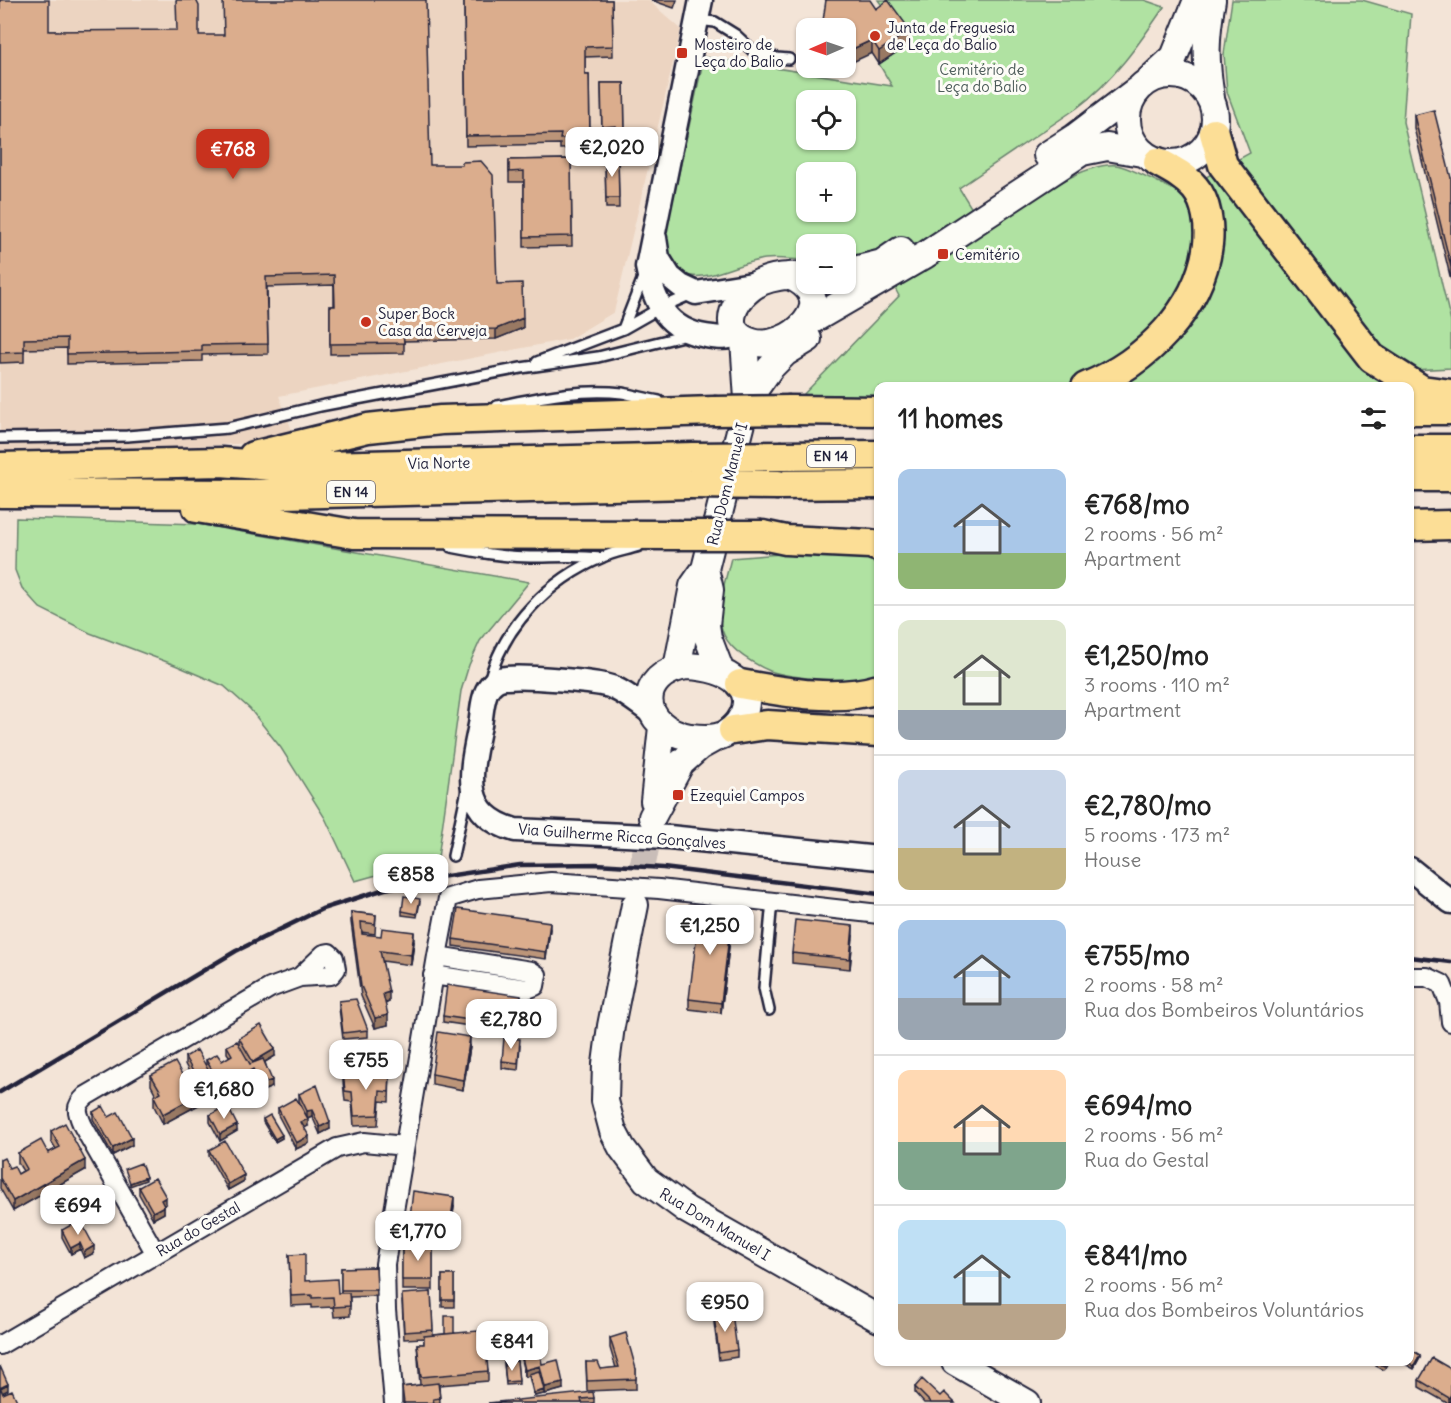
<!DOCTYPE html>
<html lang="en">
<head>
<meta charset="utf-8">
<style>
  :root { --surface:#fff; --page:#f2f2f2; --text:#222; --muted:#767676; --line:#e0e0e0; --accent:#c8321e }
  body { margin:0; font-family:Delius,sans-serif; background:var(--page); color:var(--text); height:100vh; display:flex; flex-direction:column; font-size:22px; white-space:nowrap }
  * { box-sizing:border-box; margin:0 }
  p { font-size:20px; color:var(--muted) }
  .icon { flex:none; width:33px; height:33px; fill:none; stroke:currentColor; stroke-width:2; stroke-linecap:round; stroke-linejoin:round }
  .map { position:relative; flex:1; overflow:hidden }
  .drawer { position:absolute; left:874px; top:382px; width:540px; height:984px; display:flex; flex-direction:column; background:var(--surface); border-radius:12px; box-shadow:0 2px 4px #0004 }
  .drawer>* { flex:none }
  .needle { width:39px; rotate:268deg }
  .buttons { position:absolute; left:796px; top:18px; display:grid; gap:12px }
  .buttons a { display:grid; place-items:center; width:60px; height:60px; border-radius:12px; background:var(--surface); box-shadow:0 2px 4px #0004; font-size:30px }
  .price { position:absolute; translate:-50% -51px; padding:0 14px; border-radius:12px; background:#fff; color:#222; font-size:20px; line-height:39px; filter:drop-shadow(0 2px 3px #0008) }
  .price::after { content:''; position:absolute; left:50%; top:36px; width:18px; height:14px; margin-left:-9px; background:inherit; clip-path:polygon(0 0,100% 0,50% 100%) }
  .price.active { background:var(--accent); color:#fff }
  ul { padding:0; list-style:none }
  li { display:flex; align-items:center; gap:18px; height:150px; padding:0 24px }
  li+li { border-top:2px solid var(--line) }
  li span { display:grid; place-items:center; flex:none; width:168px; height:120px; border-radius:12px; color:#555 }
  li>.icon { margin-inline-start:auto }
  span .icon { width:72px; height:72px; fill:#fffc; stroke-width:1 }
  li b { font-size:26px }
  h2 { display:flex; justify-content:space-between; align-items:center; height:72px; padding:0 24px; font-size:26px }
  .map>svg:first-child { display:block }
</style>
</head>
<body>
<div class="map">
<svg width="1451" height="1403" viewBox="0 0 1451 1403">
  <rect width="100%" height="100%" fill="#f3e4d7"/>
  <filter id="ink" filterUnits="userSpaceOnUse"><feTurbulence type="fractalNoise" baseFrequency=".0167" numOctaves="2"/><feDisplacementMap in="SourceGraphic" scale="12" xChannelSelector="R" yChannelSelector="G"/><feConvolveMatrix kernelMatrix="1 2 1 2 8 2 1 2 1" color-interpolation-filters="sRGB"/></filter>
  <g filter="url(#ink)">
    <path fill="#ecd4c1" d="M0,0H648L681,29L614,312L569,339L279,396L293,433L253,443L0,457Z"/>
    <path fill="#b0e2a2" stroke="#69826e" stroke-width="1.5" fill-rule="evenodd" d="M878,0H1144L1164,7C1139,44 1113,81 1077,108L959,188L985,230C1017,210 1080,162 1116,165C1128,166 1165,186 1179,192L1250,153L1227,92L1224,54L1232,0H1362L1411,14L1403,122L1451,322V368L1373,372L1392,387H879V397L802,396L899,296L875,250L846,257V244H807V260C793,260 778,257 765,259C721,265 678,306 665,237L704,57L892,86L879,64L910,43ZM807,100H846V140H807ZM807,172H846V212H807Z
      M16,518L197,524L529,582L480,641L469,665L461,691L438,858L355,881L325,818L281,748L250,709L224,686L175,665L90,633L40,608L22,588L15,570Z
      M793,553L847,554L879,560V675C872,676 864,679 857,680C839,682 785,677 770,671C752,663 728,650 722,630C715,607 726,580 731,558Z"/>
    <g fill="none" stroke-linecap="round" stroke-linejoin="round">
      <path stroke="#c9bdb8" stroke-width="26" stroke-dasharray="26 13" stroke-linecap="butt" d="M635,905L652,817"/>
      <g stroke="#22223b" stroke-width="14">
        <path id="service" d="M697,20L715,22L736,35L753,51L777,58L789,59
          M623,329L644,275
          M537,362L623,329L660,308L692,294
          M497,406C538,398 581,388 622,393C634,395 647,399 659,401
          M0,438L127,436L228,428L320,406L521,368L598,357L687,335
          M451,547C477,552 503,557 530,557C554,557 577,555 601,558
          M489,681C504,625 550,579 603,557C614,552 627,550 639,546
          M453,856L467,790
          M769,1010L764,988L772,901"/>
      </g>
      <g stroke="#22223b" stroke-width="22">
        <path id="minor" d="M433,975L527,989L535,986L537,975L531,971L437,956
          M1410,977H1427L1442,984L1449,1002L1451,1022
          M156,1254L83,1126C77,1112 74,1107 86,1096L270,988L300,977L331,975L336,969L334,958L329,953L324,954L300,977
          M0,1345L337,1148L364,1142L405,1146
          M394,1403L386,1310L385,1264L437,956L448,898L478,889L551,882L659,889L879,914"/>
      </g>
      <g stroke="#22223b" stroke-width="27">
        <path id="tertiary" d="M701,0L647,267C654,303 667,330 706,336C720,338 725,339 738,335
          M655,238L658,258L670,277L681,286L696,293L758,283
          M652,713C640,705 628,694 614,688C602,681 522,676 506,678C500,678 494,681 490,686C482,695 482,714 480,725C471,770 458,814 515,830L669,837L879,858
          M1410,869L1451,902"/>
      </g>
      <g stroke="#22223b" stroke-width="30">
        <path id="secondary" d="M1127 119a44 44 0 1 1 88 0a44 44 0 1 1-88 0Z
          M1150,79L1174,57L1197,0
          M1211,98C1205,59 1205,39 1212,0
          M1047,155L1075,137L1137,90
          M846,272L882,263L901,250
          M789,276C847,300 787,353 752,342C715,331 736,293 761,282C776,275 792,276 807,275
          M804,325L925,255L1082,152L1107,147L1142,153
          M748,399L770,368L785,353L808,339
          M705,569L710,590L706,625L708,638L721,672
          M687,666C705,667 725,670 738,683C757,701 739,732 717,737C708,739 699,738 690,737C638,728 635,674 687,666Z
          M677,668L693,586L705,569L748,399L744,340
          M654,801L662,727
          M652,817L681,763L699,747L717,737
          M635,905L611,1026L606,1064L605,1101L613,1131L622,1148L646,1180L687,1210L879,1319
          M955,1362L1027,1403"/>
      </g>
      <g stroke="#22223b" stroke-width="33">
        <path id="trunk" d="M1214,133L1223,165L1372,358L1422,390L1451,394
          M1086,387C1145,363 1200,310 1208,244C1210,227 1207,202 1195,188C1185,176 1171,169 1158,162
          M790,410L879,411
          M1410,410H1451
          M1410,449H1451
          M253,456L368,428L441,420L714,411
          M783,456L879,455
          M0,467L221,462L284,467L694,457
          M1410,477H1451
          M778,485L879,484
          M0,493L284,494L689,484
          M197,508L354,534L677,535
          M1410,526L1451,525
          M762,535L786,540L870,544L879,547
          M740,684C784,692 835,702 879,689
          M733,730L767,725L879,732"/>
      </g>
      <use href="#service" stroke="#fdfcf7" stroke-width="9"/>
      <use href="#minor" stroke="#fdfcf7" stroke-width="18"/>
      <use href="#tertiary" stroke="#fdfcf7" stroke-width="22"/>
      <use href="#secondary" stroke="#fdfcf7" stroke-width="26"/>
      <use href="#trunk" stroke="#fcde96" stroke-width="28"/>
      <path stroke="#22223b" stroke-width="4.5" d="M1410,957L1451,962
        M0,1092L236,951L322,909L385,889L440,877L520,865L596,864L663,868L879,894"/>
      <g stroke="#22223b" stroke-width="33" stroke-linecap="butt">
        <path id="trunk-bridge" d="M714,411L790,410
          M694,457L783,456
          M689,484L778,485
          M677,535H762"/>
      </g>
      <use href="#trunk-bridge" stroke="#fcde96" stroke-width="28"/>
    </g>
    <path fill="#bc9579" stroke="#22223b" stroke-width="1.5" d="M0,0L49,31L199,35L430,165L497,284L523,328L496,339L404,341V353L330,354V306H334V285L267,287L268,354L202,355V361L67,364V348L24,349V362L0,363Z
      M464,0H612L613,56L585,57V74H589L590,148L560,149V144L466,146Z
      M651,0H677L674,8Z
      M826,0L876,9L910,43L879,64L872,53Z
      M601,83H624L625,143H616V136L602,137Z
      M1414,115L1451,178V280L1414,128Z
      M605,158H618L619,208H606Z
      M571,159L572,246L524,247V182H509V160Z
      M420,902L417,917L402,915V911Z
      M351,912L376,915L375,934L362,932V934L414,942L411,965L382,961L389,1002L385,1004L388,1025L375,1028L361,996L351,922Z
      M732,922L721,1013L689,1009V999Z
      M550,929L546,959L453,946V939Z
      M853,936L850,969L792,963V953Z
      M339,1001L368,1030V1037L343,1039L339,1008Z
      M521,1003L517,1033L443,1022V1016Z
      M239,1038L275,1056L265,1062L272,1087L260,1092L253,1076L222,1094L217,1087V1093L205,1100L202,1094V1103L163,1124L154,1106V1096L156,1095L151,1085V1075L184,1078L190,1074L185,1064V1057L206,1066V1060L222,1061L230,1057L227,1053V1046L239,1045Z
      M520,1046L518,1070L502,1068V1061Z
      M470,1047L463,1090L432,1084V1074Z
      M343,1072H390L389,1102L380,1101L378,1125L354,1126L352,1102L345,1101L343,1082Z
      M299,1094L330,1129L320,1134L312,1116L307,1118L299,1101Z
      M278,1108L308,1126L304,1128L309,1143L296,1149L278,1115Z
      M93,1112L109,1117L132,1145L113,1155L93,1119Z
      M210,1115L237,1131L220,1141L210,1122Z
      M263,1119L282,1138L275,1142L263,1122Z
      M51,1131L85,1170L13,1211L0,1188V1160L9,1168L18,1174L23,1171L18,1163V1153H48L56,1149L51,1141Z
      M209,1150L244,1181L228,1190L209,1156Z
      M139,1187L166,1204L164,1205V1213L153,1219L139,1194Z
      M454,1207L449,1242L409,1236V1226Z
      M62,1230L94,1253L84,1258L80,1249L71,1254L62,1237Z
      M402,1243H433V1290H402Z
      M289,1255L305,1281L338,1293H341V1268L376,1267L377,1296L350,1297V1316L334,1317L333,1307L312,1308V1305L291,1306Z
      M442,1275H454V1307H442Z
      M431,1292L433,1335L454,1333L479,1339L488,1371V1381L439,1385L440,1403H402V1387L420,1385L417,1344H424V1338L404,1339L402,1301Z
      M714,1316L737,1350V1357L719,1360L714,1323Z
      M610,1338L636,1369V1389L587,1391L586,1362L601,1369L616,1368L610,1348Z
      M519,1345L542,1364L563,1389L545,1394L539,1373L544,1394L534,1396L529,1376L525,1377L519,1351Z
      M1420,1358L1414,1369L1401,1362H1410Z
      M517,1361L519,1384L506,1385L504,1362Z
      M1376,1362H1388L1384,1370L1376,1366Z
      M1451,1369L1450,1403H1447L1419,1387V1380Z
      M915,1387L940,1396L955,1403H924L915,1393Z
      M594,1398V1403H488Z"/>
    <path fill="#997963" stroke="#22223b" stroke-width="1.5" d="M910,30V43L879,64V51Z
      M872,40V53L846,65V52Z
      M523,318V328L496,339V329Z
      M732,912V922L721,1013V1003Z
      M550,922V929L546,959V952Z
      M853,926V936L850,969V959Z
      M414,932V942L411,965V955Z
      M389,992V1002L383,1004V994Z
      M521,996V1003L517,1033V1027Z
      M388,1015V1025L375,1028V1018Z
      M470,1037V1047L463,1090V1080Z
      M275,1049V1056L253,1069V1062Z
      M253,1069V1076L222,1094V1087Z
      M272,1080V1087L260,1092V1085Z
      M217,1086V1093L205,1100V1093Z
      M202,1093V1103L163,1124V1114Z
      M312,1110V1116L307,1118V1111Z
      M308,1119V1126L301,1129V1122Z
      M330,1122V1129L320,1134V1127Z
      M237,1125V1131L220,1141V1134Z
      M282,1135V1138L275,1142V1139Z
      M309,1136V1143L296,1149V1143Z
      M132,1138V1145L113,1155V1148Z
      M85,1160V1170L13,1211V1201Z
      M244,1175V1181L228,1190V1184Z
      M146,1177V1180L130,1186V1183Z
      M166,1197V1204L161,1207V1200Z
      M454,1197V1207L449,1242V1232Z
      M164,1206V1213L153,1219V1212Z
      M80,1243V1249L71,1254V1248Z
      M94,1246V1253L84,1258V1252Z
      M1420,1355V1358L1414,1369V1366Z
      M540,1366V1373L525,1377V1370Z
      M563,1383V1389L545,1394V1387Z
      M8,1384V1390L0,1394V1388Z
      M544,1390V1394L534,1396V1393Z
      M1451,1394V1401L1449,1403V1398Z"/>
    <path fill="#dbad8d" stroke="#22223b" stroke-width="1.5" d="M0,0H49V31L177,30L176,0H196L199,6V35H224L223,0H426L430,165H462V162L481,161L493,175L497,284L522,283L523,318L496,329L403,331L404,343L330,344V306H335L334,275L266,277L268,344L202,345V351L67,354V338L24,339V352L0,353Z
      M464,0H612L613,46L585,47V74H589L590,138L560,139L561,134L466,136Z
      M826,0H870L876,9L888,0L910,30L879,51L872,40L846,52V28H822Z
      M601,83H624L625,133H616V126L602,127Z
      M1434,110L1451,178V267L1414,115Z
      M605,158H618L619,198H606Z
      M571,159L572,236L524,237V171L509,172V160Z
      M404,896L420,899L417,914L402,911Z
      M700,908L732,912L721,1003L689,999Z
      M458,909L550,922L546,952L453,939Z
      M351,912L376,915L375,924L361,922L362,934L381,936L382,928L414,932L411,955L380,951L389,992L383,994L388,1015L375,1018L361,986Z
      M795,920L853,926L850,959L792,953Z
      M447,985L521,996L517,1027L443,1016Z
      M356,999L368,1030L343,1033L339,1001Z
      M261,1025L275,1049L253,1062L239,1038Z
      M438,1032L470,1037L463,1080L432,1074Z
      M504,1038L520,1039L518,1063L502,1061Z
      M237,1041L250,1064L263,1059L272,1080L260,1085L253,1069L222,1087L206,1060L217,1054L222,1061L232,1055L227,1046Z
      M197,1050L217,1086L205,1093L185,1057Z
      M175,1062L184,1078L191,1074L202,1093L163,1114L154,1096L161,1092L151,1075Z
      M343,1072H390L389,1092L380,1091L378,1115L354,1116L352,1092L345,1091Z
      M317,1085L330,1122L320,1127L312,1110L307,1111L299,1094Z
      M296,1098L308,1119L301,1122L309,1136L296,1143L278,1108Z
      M227,1105L237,1125L220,1134L210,1115Z
      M103,1106L109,1117L118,1112L132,1138L113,1148L93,1112Z
      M270,1115L282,1135L275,1139L263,1119Z
      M65,1123L85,1160L13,1201L0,1178V1160L4,1158L9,1168L14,1166L18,1174L27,1169L18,1153L41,1140L48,1153L60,1147L51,1131Z
      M225,1141L244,1175L228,1184L209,1150Z
      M141,1163L146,1177L130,1183L125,1169Z
      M155,1178L166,1197L161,1200L164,1206L153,1212L139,1187Z
      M413,1191L454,1197L449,1232L409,1226Z
      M80,1220L94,1246L84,1252L80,1243L71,1248L62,1230Z
      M402,1243H433V1280H402Z
      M305,1254V1281L337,1279L338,1293H349L350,1306L334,1307L333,1297L312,1298V1295L291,1296L289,1255Z
      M376,1267L377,1290H341V1268Z
      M442,1275H454V1300H442Z
      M431,1292L433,1330L404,1332L402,1294Z
      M732,1313L737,1350L719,1353L714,1316Z
      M445,1316H454V1333L445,1334Z
      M478,1331L479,1339L485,1338L488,1371L421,1377L417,1344H424V1336Z
      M626,1333L636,1369V1379L587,1381L586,1362H598L601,1369L619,1367L610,1338Z
      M537,1340L542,1364L558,1360L563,1383L545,1387L540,1366L525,1370L519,1345Z
      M1410,1349L1420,1355L1414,1366L1407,1362H1410Z
      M1432,1358L1451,1369V1394L1449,1398L1419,1380Z
      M517,1361L519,1381L506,1382L504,1362Z
      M1376,1362H1386L1384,1366Z
      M0,1366L8,1384L0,1388Z
      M539,1371L544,1390L534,1393L529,1374Z
      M922,1379L940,1396L944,1392L955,1403H931L915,1387Z
      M438,1383L440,1398L433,1399L434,1403H404L402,1387Z
      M0,1389H1L3,1394L12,1390L18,1403H0Z
      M593,1392L594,1398L581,1399L582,1403H488Z"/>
  </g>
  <g fill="#c8321e" stroke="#fdfcf7" stroke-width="2">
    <circle cx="875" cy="36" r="6"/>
    <rect x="676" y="47" width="12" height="12" rx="3"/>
    <rect x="937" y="248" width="12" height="12" rx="3"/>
    <circle cx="366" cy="322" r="6"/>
    <rect x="672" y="789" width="12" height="12" rx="3"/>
  </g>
  <g text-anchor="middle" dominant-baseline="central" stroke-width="6" stroke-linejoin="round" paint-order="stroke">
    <g fill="#fdfcf7" stroke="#646373" stroke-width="1.5">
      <rect x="807" y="445" width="48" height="22" rx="4.5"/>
      <rect x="327" y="481" width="48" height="22" rx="4.5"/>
    </g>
    <g font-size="14" font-weight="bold" fill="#22223b">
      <text x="831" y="456">EN 14</text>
      <text x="351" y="492">EN 14</text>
    </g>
    <g font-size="15" fill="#22223b" stroke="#fdfcf7" text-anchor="start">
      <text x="887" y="27">Junta de Freguesia<tspan x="887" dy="17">de Leça do Balio</tspan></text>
      <text x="694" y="44">Mosteiro de<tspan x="694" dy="17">Leça do Balio</tspan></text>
      <text x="955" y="254">Cemitério</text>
      <text x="378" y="313">Super Bock<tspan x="378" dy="17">Casa da Cerveja</tspan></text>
      <text x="690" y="795">Ezequiel Campos</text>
    </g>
    <g font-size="15" fill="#4d5c5a" stroke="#fdfcf7">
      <text x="982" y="69">Cemitério de<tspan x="982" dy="17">Leça do Balio</tspan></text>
    </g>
    <g font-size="15" fill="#22223b" stroke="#fdfcf7">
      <text transform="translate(439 463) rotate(-1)">Via Norte</text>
      <text transform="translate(727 484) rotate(-76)">Rua Dom Manuel I</text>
      <text transform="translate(622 836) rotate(4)">Via Guilherme Ricca Gonçalves</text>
      <text transform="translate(715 1224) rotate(31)">Rua Dom Manuel I</text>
      <text transform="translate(198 1229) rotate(-30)">Rua do Gestal</text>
    </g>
  </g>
</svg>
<div class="buttons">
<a><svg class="needle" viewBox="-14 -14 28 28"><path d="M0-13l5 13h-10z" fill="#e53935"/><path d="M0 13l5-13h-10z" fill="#767676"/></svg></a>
<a><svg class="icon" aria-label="locate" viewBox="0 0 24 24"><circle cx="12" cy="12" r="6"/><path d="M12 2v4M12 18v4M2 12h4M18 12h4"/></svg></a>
<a>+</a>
<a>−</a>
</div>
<b class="price" style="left:612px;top:178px">€2,020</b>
<b class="price active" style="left:233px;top:180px">€768</b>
<b class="price" style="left:411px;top:905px">€858</b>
<b class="price" style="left:710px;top:956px">€1,250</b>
<b class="price" style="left:511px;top:1050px">€2,780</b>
<b class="price" style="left:366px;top:1091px">€755</b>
<b class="price" style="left:224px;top:1120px">€1,680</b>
<b class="price" style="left:78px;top:1236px">€694</b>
<b class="price" style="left:418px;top:1262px">€1,770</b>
<b class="price" style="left:725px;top:1333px">€950</b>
<b class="price" style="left:512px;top:1372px">€841</b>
<section class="drawer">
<h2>11 homes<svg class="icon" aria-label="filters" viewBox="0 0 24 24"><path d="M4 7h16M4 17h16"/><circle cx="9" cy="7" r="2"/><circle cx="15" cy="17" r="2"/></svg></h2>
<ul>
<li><span style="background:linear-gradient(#a9c7e8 70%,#8fb573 0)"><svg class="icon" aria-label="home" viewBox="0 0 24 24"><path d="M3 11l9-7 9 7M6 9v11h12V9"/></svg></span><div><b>€768/mo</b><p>2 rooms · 56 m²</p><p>Apartment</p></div></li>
<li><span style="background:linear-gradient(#dfe7d0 75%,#9aa5b1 0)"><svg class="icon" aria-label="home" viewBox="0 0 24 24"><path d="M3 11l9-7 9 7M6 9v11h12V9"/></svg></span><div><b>€1,250/mo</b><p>3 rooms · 110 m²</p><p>Apartment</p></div></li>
<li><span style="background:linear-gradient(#c9d6e8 65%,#c2b280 0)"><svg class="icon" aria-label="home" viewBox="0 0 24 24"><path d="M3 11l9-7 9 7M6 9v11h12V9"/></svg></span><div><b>€2,780/mo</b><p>5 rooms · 173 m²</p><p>House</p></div></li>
<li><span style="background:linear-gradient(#a9c7e8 65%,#9aa5b1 0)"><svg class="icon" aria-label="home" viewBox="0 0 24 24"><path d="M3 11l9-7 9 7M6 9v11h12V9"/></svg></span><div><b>€755/mo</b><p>2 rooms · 58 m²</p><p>Rua dos Bombeiros Voluntários</p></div></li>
<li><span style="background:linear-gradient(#ffd9b3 60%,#7fa58c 0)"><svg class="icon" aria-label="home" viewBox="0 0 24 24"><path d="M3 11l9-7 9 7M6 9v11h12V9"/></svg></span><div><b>€694/mo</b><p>2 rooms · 56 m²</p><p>Rua do Gestal</p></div></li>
<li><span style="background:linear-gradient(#bfe0f5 70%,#b9a48a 0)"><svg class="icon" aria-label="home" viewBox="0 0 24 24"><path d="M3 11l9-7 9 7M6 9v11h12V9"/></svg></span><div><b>€841/mo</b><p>2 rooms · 56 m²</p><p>Rua dos Bombeiros Voluntários</p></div></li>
</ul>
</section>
</div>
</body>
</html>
